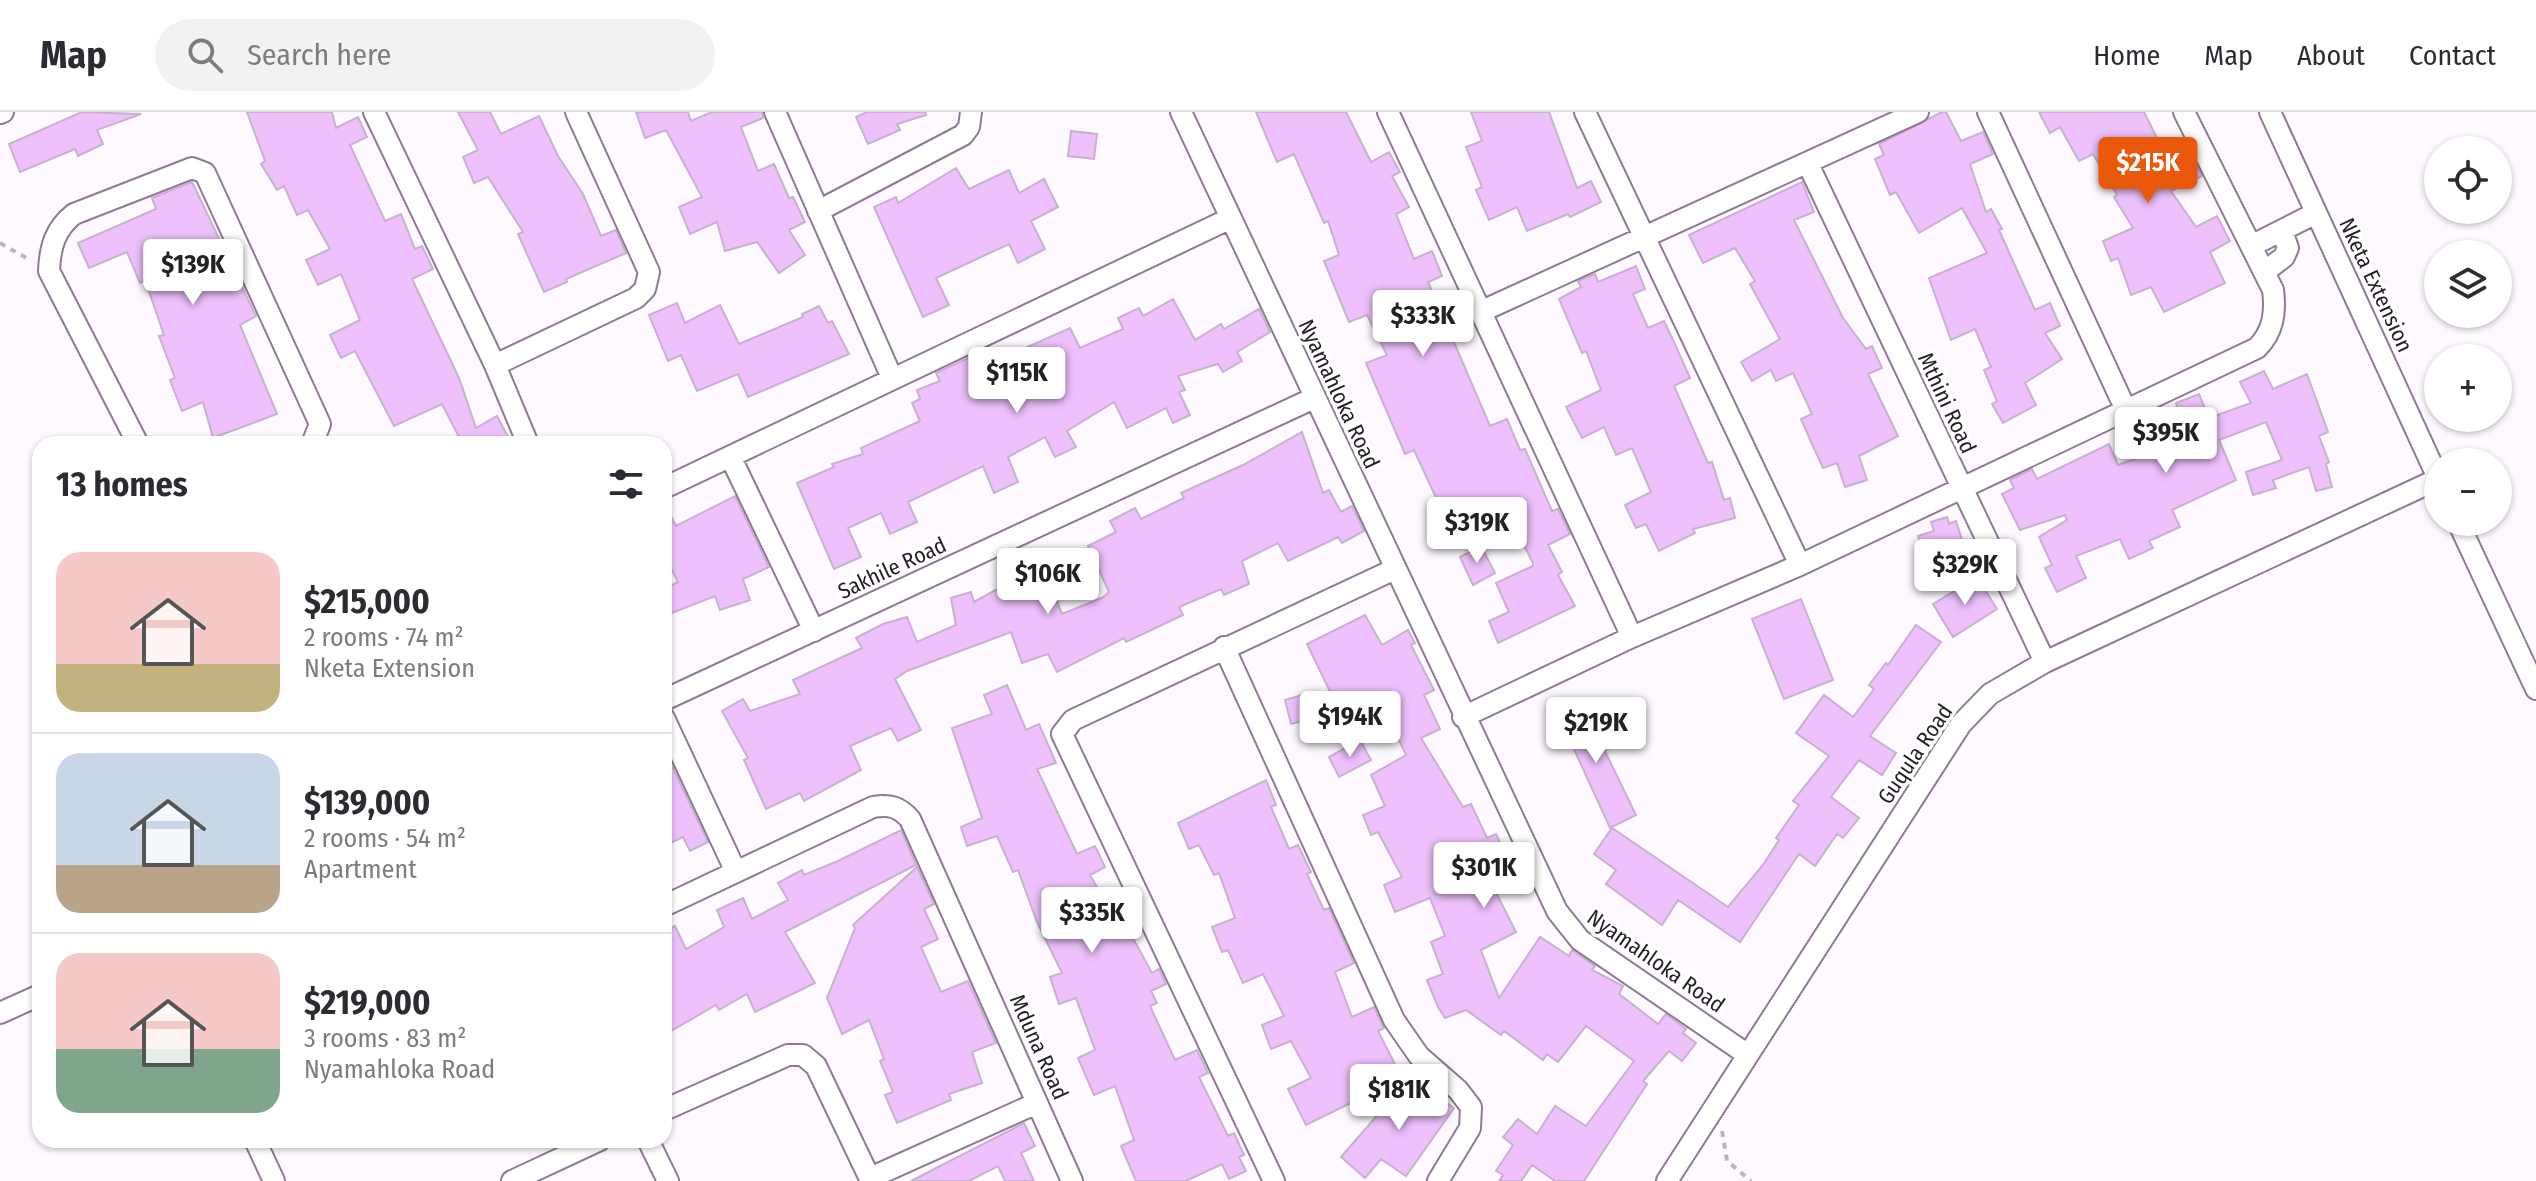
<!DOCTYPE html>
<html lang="en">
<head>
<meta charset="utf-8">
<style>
  :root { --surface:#fff; --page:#f2f2f3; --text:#2b2b33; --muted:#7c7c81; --line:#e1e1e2; --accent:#ea580c }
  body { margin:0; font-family:"Fira Sans Condensed",sans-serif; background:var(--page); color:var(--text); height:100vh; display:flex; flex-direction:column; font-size:30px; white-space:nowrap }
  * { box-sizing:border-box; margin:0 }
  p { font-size:26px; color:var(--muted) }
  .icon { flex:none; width:44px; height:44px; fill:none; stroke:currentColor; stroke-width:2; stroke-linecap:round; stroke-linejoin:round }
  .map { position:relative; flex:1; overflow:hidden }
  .sheet { position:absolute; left:32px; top:324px; width:640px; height:712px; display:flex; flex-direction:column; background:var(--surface); border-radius:24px; box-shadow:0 2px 6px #0004 }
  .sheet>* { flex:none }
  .fabs { position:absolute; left:2424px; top:24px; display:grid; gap:16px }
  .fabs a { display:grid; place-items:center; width:88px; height:88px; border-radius:50%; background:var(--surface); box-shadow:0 2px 6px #0004; font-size:40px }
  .price { position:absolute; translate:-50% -68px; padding:0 18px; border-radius:8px; background:#fff; color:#222; font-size:26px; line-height:52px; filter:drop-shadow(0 2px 4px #0008) }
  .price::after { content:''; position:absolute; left:50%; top:48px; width:24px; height:18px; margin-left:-12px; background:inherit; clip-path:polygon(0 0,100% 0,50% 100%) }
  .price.current { background:var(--accent); color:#fff }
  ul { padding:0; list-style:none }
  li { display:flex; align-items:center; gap:24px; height:200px; padding:0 24px }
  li+li { border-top:2px solid var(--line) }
  li span { display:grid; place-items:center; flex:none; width:224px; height:160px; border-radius:24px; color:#555 }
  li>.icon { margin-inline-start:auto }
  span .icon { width:96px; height:96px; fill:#fffc; stroke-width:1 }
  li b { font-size:34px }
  h2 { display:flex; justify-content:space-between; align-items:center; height:96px; padding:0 24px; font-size:34px }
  header { display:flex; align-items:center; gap:48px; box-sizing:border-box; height:112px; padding:0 40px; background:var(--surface); border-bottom:2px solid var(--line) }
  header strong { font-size:38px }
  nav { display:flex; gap:44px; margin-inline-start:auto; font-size:28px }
  .search { width:560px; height:72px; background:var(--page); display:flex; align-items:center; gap:20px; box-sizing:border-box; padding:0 28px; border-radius:44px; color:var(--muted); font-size:30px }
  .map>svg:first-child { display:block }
</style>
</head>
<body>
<header>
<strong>Map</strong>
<div class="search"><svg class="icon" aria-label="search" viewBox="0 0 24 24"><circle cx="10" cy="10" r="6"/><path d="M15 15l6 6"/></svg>Search here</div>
<nav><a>Home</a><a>Map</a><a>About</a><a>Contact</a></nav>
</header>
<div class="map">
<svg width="2536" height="1069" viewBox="0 0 2536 1069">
  <rect width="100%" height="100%" fill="#fdf9ff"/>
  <path fill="#eec1fd" stroke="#c7b1cf" stroke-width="2" d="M82,0L141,2L97,18L103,32L78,44L75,37L20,60L9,32Z
    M247,0H332L336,16L358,5L367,25L350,33L385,109L401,102L415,137L422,134L433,157L412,167L459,266L476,316L497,304L509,327L500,332H446L459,325L442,292L394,314L355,239L341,246L330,223L360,208L341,162L318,173L306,148L330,137L308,98L297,103L284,74L277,78L261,52L265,49Z
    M458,0H490L501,22L539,4L558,44L583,82L601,124L616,118L626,141L566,167L567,170L544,180L518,122L523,120L488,65L474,71L463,45L478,38Z
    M636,0H688L691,9L712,0H762L763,6L741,15L758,59L774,52L789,86L793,85L805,110L789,118L805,143L779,161L757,130L725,139L717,110L690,122L679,95L702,85L666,18L645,26Z
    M867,0H925L926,3L897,12L900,18L868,32L856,5Z
    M1256,0H1346L1371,50L1389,40L1400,60L1392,64L1409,95L1396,102L1414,147L1432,139L1442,164L1428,170L1490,314L1507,307L1520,338L1525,337L1552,399L1558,397L1570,422L1548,433L1562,460L1558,463L1575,494L1498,531L1489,509L1509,500L1496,471L1533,454V451L1513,412L1480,430L1463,396L1445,405L1414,338L1405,342L1366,251L1387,243L1367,203L1349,210L1324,149L1339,143L1328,109L1324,111L1294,42L1277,50Z
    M1471,0H1549L1577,76L1591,69L1601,90L1570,105L1568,102L1527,119L1517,95L1489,108L1476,78L1482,75L1466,35L1482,29Z
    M1942,0H1946L1961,29L1983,20L1993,42L1970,52L1986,100L1991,97L2002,117L1999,118L2035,198L2050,191L2060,214L2045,221L2062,247L2025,271L2036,293L2003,311L1992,292L1997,289L1984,258L1991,255L1975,217L1951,228L1929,166L1987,141L1962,96L1919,121L1896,80L1890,83L1875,47L1884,43L1879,32Z
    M2039,0H2144L2169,50L2190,40L2202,64L2171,79L2196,115L2217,104L2230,129L2210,140L2225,171L2164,200L2151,175L2131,183L2118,146L2111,149L2103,129L2133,116L2114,85L2117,83L2093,42L2079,49L2060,15L2050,21Z
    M1071,19L1097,22L1094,47L1068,44Z
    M956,56L969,77L1009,58L1019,81L1044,67L1058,95L1031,109L1045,137L1018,151L1009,132L936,166L949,193L923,205L874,95L896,85L898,91Z
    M192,70L256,204L240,213L277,302L213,326L203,290L182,299L170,268L175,266L159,224L164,223L145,168L140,171L127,140L89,156L78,131L156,97L152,86Z
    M1802,70L1814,100L1794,108L1843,206L1866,237L1872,234L1882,256L1868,262L1898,324L1859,344L1867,368L1845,375L1837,351L1823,356L1812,332L1801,307L1812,302L1793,261L1776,269L1771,258L1752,269L1741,250L1780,227L1750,172L1755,169L1735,136L1703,151L1689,123Z
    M1636,154L1645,177L1633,182L1648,216L1664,209L1674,230L1690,266L1674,274L1708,351L1712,350L1724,388L1730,386L1735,406L1693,417L1695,421L1659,439L1646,412L1636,416L1625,393L1651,380L1632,336L1616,343L1604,315L1582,326L1566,295L1601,278L1586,239L1582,241L1559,187L1581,175L1578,169L1595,162L1598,170Z
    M1173,187L1195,228L1221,212L1224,217L1259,197L1270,220L1237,240L1242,249L1223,260L1218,252L1178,264L1185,278L1179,280L1190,303L1173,311L1166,296L1127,316L1114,290L1067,319L1076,335L1055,345L1045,325L1008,345L1018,370L994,381L983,354L908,390L917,410L890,422L881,401L848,416L861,445L834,457L797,371L834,355L832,352L863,342L861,336L920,309L912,291L920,287L917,278L940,269L936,261L968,246L974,259L1070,216L1080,236L1123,217L1118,206L1139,196L1143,204Z
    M677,191L685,211L720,193L739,232L803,205L802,202L819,194L828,211L832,209L849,242L748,285L738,262L697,279L681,243L668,249L649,203Z
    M2264,259L2273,277L2307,262L2328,320L2319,324L2329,350L2326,352L2332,375L2316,379L2309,355L2273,368L2276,376L2253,383L2246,360L2282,348L2266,310L2219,328L2236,368L2172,398L2180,415L2149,429L2153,436L2129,447L2120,427L2076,444L2086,466L2057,480L2045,456L2052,453L2039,425L2067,408L2065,403L2020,418L2002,382L2014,376L2010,368L2032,357L2037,367L2109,332L2118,353L2155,340L2147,320L2182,307L2176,291L2199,282L2209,306L2251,291L2240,270Z
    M1302,320L1323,381L1329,378L1341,400L1352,394L1364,419L1342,431L1338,425L1288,449L1278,431L1242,449L1249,472L1224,483L1221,477L1179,495L1183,503L1126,530L1124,526L1057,560L1048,542L1022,551L1011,520L907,559L895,567L921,618L898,629L891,616L850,634L861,658L804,689L800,681L766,697L744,648L748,646L722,599L743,587L750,599L800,582L793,568L862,536L856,526L883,512L907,505L917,530L956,513L951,486L971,480L974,490L1003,474L1008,485L1049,470L1062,502L1102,486L1109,480L1088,434L1116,420L1110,409L1135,396L1141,407L1184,386L1181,381L1243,353Z
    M735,384L769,455L743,467L750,488L720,498L715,484L664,504V477L678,470L664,442V391L676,414Z
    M1947,405L1949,412L1956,409L1965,437L1927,450L1918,424L1934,419L1931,410Z
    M1481,434L1495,461L1473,473L1460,445Z
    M1977,465L1997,497L1953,525L1933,492Z
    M1801,487L1833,568L1784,587L1752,507Z
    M1365,503L1382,533L1408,518L1415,531L1411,533L1434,578L1424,583L1440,617L1421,626L1463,695L1471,692L1487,726L1496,722L1504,739L1500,741L1503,749L1484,757L1516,820L1481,838L1499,886L1540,825L1569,844L1572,838L1595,854L1592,858L1623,874L1619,882L1658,912L1666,902L1686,917L1683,921L1696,931L1682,949L1669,939L1643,969L1647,972L1584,1069H1555L1532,1053L1521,1069H1499L1503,1063L1496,1059L1513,1033L1503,1025L1518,1007L1537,1022L1555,994L1586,1014L1634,949L1586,914L1558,950L1547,942L1543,948L1504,919L1501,923L1466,898L1445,906L1438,895L1427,868L1443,862L1431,830L1445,824L1430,786L1395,800L1384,773L1402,765L1378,720L1371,723L1363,703L1385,694L1371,663L1406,643L1386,600L1348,617L1307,532Z
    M1916,513L1941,530L1870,624L1896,641L1882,663L1859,648L1831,685L1859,706L1843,726L1837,722L1815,754L1799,742L1740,830L1678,788L1662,813L1606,772L1616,758L1594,742L1612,716L1728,795L1763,753L1779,728L1776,726L1799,693L1793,689L1829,644L1796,621L1824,583L1853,605L1874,577L1869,573L1886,551L1888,553Z
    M1007,573L1026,618L1039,612L1056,651L1037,657L1077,742L1095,734L1105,755L1090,763L1124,822L1129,819L1152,861L1159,857L1166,872L1151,879L1157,891L1150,894L1175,948L1197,938L1208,961L1199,965L1228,1024L1234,1021L1244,1043L1239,1045L1246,1059L1229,1067L1222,1052L1186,1069H1136L1121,1034L1134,1028L1115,974L1094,983L1078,946L1095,938L1076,886L1059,892L1050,865L1062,861L1037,810L1018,758L1013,760L997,724L967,734L961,715L982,706L952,616L992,602L984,583Z
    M1302,583L1309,607L1291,612L1285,588Z
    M1581,590L1636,703L1610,716L1557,600Z
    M1360,628L1371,648L1339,665L1329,645Z
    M664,637L708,730L690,739L683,725L664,734Z
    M1266,668L1276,693L1271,695L1289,737L1298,733L1311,760L1307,762L1324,798L1329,796L1354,851L1335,860L1352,905L1374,895L1384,916L1378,919L1402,966L1306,1013L1288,977L1311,966L1291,929L1271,937L1262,913L1284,904L1263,862L1243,871L1228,838L1222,840L1212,815L1235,806L1219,761L1214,763L1199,733L1189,737L1178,711Z
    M901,718L916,753L785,820L815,871L755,900L747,882L719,898L716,893L664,923V820L675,814L686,837L724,815L717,798L743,786L752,807L788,788L778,771L802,758L804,763L838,749Z
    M917,755L934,792L924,797L938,827L921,835L941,880L968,869L996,931L972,940L982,971L949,982L951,988L897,1011L885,983L893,980L880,949L884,947L869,908L842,922L827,886L855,816L853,813Z
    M1407,969L1430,987L1434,982L1454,996L1406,1064L1381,1047L1365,1066L1341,1045Z
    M1024,1011L1035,1034L1021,1041L1034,1069H1005L998,1054L969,1069H911Z"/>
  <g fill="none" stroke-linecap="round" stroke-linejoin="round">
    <g stroke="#8f7a96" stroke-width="24">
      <path id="minor" d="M374,0L495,253L528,332
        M775,0L892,266
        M1181,0L1557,799L1580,828L1748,943
        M1388,0L1632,525
        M1585,0L1800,453
        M1988,0L2125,296
        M2270,0L2438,366
        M0,1L3,0
        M1808,52L2045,550
        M818,99L963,23L969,15L971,0
        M2253,133L2316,101
        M2264,160L2284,145L2288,136L2282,119
        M1480,200L1918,0
        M495,253L636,186L645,177L649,160L576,0
        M138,332L49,159C50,135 55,117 74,102L192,56L205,61L320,312L312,332
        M731,346L814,519
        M664,376L1231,106
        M2458,410L2536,577
        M1224,535L1394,908L1419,944L1458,978L1471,995L1470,1016L1438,1069
        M664,588L1314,286
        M1463,605L1632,525L1800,453L2257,236C2273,220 2276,201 2273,178L2184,0
        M664,606L736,760
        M664,794L873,695C890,692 899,695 910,707L1072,1069
        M0,901L40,883
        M664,998L788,943H803L816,954L871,1069
        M255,1028L274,1069
        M648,1028L668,1069
        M870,1066L1037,991
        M512,1069L600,1028
        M1274,1069L1062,622L1073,608L1395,457
        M1667,1069L1961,612L1990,582L2045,550L2438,367"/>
    </g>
    <path stroke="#bbb5bd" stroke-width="4" stroke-dasharray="6 6" stroke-linecap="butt" d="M0,131L30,148
      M1722,1019L1727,1049L1751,1069"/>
    <use href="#minor" stroke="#fff" stroke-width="20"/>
  </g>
  <g text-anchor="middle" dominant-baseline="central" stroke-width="7" stroke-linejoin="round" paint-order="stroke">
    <g font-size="22" fill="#251d28" stroke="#fff">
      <text transform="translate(2376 173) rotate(65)">Nketa Extension</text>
      <text transform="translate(1339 282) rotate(65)">Nyamahloka Road</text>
      <text transform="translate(1947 291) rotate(65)">Mthini Road</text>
      <text transform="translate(892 456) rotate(-25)">Sakhile Road</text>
      <text transform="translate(1915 642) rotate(-56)">Guqula Road</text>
      <text transform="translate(1656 849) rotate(35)">Nyamahloka Road</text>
      <text transform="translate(1039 935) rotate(66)">Mduna Road</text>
    </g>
  </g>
</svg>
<div class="fabs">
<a><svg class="icon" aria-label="locate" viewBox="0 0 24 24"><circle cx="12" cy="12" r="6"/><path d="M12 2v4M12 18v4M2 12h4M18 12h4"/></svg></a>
<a><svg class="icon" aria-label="layers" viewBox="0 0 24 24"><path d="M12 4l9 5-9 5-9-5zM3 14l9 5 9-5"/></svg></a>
<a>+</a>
<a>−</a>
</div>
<b class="price current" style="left:2148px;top:93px">$215K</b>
<b class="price" style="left:193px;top:195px">$139K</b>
<b class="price" style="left:1423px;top:246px">$333K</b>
<b class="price" style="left:1017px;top:303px">$115K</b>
<b class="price" style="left:2166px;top:363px">$395K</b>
<b class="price" style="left:1477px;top:453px">$319K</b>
<b class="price" style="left:1965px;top:495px">$329K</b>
<b class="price" style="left:1048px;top:504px">$106K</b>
<b class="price" style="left:1350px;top:647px">$194K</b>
<b class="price" style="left:1596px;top:653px">$219K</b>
<b class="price" style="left:1484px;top:798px">$301K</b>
<b class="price" style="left:1092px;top:843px">$335K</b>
<b class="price" style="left:1399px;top:1020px">$181K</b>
<section class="sheet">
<h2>13 homes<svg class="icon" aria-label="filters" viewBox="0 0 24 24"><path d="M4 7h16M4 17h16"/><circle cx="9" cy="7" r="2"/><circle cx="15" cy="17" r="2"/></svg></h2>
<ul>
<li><span style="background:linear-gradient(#f6c9c9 70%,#c2b280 0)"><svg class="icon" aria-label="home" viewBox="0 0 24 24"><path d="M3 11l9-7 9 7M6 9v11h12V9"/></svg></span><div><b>$215,000</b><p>2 rooms · 74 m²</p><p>Nketa Extension</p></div></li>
<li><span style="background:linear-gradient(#c9d6e8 70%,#b9a48a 0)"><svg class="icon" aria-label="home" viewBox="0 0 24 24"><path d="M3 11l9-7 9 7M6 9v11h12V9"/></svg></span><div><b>$139,000</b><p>2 rooms · 54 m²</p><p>Apartment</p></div></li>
<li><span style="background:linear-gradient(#f6c9c9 60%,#7fa58c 0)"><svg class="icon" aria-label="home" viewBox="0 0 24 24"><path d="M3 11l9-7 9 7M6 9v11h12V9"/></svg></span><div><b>$219,000</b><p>3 rooms · 83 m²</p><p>Nyamahloka Road</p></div></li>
</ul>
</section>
</div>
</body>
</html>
